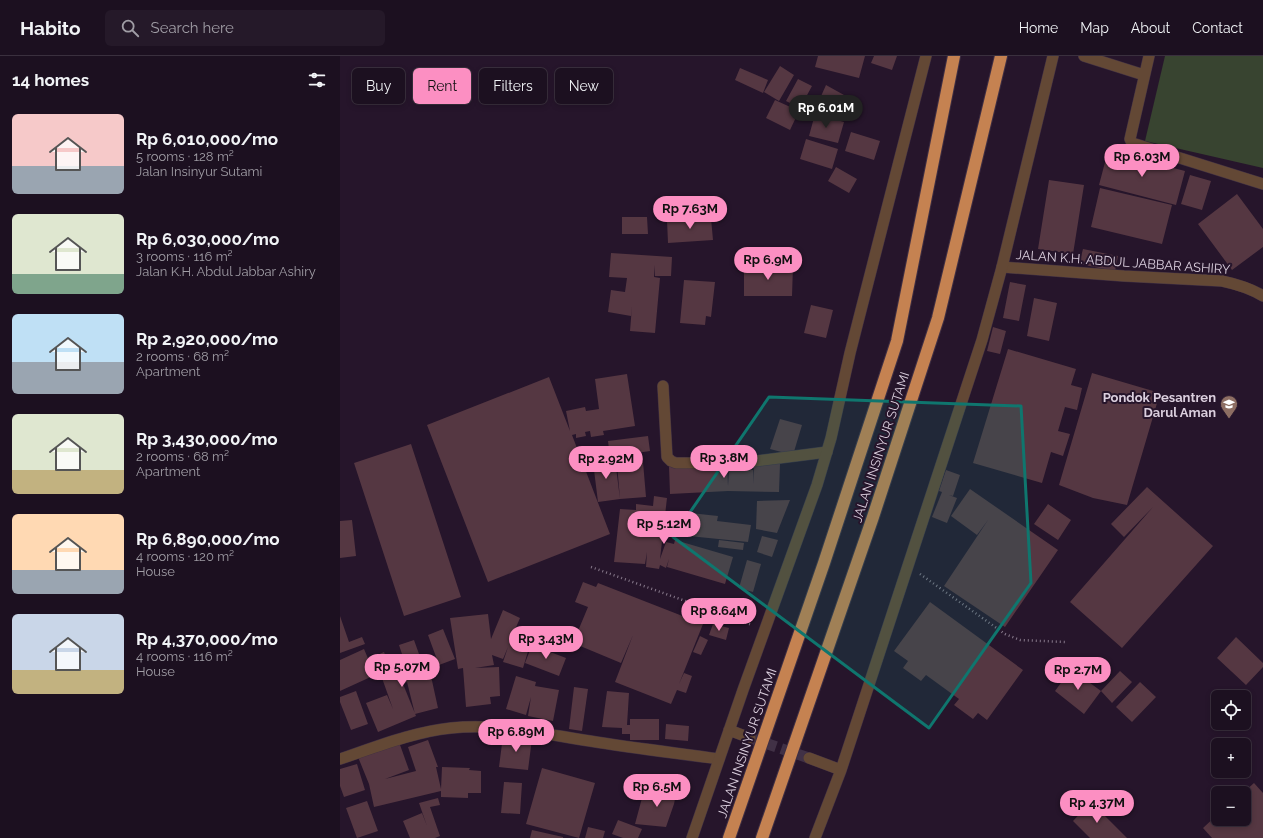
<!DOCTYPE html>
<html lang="en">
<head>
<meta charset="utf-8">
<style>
  :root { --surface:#1c1020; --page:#251929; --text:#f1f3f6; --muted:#a09da5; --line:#3a303e; --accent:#fc8fc2 }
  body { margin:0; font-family:Raleway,sans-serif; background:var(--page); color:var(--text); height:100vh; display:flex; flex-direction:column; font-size:15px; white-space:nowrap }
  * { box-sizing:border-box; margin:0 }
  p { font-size:13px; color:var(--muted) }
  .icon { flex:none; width:22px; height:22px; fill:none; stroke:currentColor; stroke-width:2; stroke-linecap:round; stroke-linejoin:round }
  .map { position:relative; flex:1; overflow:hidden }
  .panel { display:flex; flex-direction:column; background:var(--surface); width:340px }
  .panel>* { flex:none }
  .top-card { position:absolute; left:12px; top:12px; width:380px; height:36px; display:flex; gap:8px }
  .buttons { position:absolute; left:871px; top:634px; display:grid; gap:8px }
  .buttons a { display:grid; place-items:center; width:40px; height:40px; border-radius:6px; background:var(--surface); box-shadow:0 2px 6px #0003,0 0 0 1px var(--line); font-size:20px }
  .price { position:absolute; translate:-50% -34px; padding:0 9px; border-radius:14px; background:var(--accent); color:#111; font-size:13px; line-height:26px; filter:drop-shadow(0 1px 2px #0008) }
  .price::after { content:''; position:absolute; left:50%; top:24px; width:12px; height:9px; margin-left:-6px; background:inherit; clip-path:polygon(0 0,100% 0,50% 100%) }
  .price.current { background:#222; color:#fff }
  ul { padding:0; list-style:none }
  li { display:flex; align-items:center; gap:12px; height:100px; padding:0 12px }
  li span { display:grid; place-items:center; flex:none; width:112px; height:80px; border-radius:6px; color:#555 }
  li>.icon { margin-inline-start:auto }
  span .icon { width:48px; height:48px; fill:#fffc; stroke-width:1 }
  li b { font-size:17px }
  h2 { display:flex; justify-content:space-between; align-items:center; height:48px; padding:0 12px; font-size:17px }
  .tag { padding:0 14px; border-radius:6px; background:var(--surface); box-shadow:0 2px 6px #0003,0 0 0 1px var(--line); font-size:14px; line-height:36px }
  .tag.current { background:var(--accent); color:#111 }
  header { display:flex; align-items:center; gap:24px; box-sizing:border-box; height:56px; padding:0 20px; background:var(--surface); border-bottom:1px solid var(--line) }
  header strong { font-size:19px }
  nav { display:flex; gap:22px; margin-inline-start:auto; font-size:14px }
  .search { width:280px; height:36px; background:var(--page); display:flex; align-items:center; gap:10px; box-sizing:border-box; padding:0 14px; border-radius:6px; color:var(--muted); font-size:15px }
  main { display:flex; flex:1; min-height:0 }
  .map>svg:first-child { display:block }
</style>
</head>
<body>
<header>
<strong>Habito</strong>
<div class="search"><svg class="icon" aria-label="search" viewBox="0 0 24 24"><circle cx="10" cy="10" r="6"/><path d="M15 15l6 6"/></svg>Search here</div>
<nav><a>Home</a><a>Map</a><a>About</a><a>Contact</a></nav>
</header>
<main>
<section class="panel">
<h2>14 homes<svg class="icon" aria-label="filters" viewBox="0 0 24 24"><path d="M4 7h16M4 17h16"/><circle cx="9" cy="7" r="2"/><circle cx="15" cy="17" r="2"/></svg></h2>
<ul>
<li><span style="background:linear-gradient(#f6c9c9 65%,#9aa5b1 0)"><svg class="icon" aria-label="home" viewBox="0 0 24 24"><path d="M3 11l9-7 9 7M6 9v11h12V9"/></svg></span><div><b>Rp 6,010,000/mo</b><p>5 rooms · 128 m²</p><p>Jalan Insinyur Sutami</p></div></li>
<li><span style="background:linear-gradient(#dfe7d0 75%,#7fa58c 0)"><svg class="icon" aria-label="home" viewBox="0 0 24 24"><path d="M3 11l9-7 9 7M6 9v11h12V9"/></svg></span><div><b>Rp 6,030,000/mo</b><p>3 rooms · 116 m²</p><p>Jalan K.H. Abdul Jabbar Ashiry</p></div></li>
<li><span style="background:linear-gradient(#bfe0f5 60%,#9aa5b1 0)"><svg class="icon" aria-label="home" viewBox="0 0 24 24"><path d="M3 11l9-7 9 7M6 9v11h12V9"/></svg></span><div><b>Rp 2,920,000/mo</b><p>2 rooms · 68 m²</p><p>Apartment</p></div></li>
<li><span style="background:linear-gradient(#dfe7d0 70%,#c2b280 0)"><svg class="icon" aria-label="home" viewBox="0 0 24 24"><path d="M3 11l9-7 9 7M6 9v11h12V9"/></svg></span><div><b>Rp 3,430,000/mo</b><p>2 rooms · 68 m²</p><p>Apartment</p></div></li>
<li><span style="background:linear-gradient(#ffd9b3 70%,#9aa5b1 0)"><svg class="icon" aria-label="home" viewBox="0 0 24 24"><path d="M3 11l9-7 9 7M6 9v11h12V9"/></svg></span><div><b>Rp 6,890,000/mo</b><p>4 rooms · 120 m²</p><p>House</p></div></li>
<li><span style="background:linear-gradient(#c9d6e8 70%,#c2b280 0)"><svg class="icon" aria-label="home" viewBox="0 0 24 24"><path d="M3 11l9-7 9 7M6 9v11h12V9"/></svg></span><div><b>Rp 4,370,000/mo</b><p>4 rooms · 116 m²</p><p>House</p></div></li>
</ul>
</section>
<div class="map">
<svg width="923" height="782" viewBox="0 0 923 782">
  <rect width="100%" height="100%" fill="#26152b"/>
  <path fill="#384430" d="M825,0H923V112L805,85Z"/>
  <path fill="#553742" d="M478,0H525L519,22L475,11Z
    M534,0H557L552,14L531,7Z
    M440,10L454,19L439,45L424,36Z
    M400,12L428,24L423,37L395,24Z
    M458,23L472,30L460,52L446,45Z
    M486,29L513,44L507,55L501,52L499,57L478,47Z
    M435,44L459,55L450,74L426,62Z
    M475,58L504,66L498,87L469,80Z
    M511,76L540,85L534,104L505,95Z
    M466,83L498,93L492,113L460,103Z
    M768,95L845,115L836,149L759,129Z
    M496,111L517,123L509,137L488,125Z
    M850,119L871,125L862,154L841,148Z
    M709,124L744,129L733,198L698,193Z
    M760,132L832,149L822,188L751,171Z
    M897,138L923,173V191L892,214L858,168Z
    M282,161H307L308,178H282Z
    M371,162L373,184L328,187L327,164Z
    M743,193L778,200L775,215L739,208Z
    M271,197L332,201L331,220H315V209L314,221L320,222L315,277L290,275L292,250L291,260L268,256L271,234L285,236L287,222L269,221Z
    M404,209L453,210L452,240H404Z
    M344,224L375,226L371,261L366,260L365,269L340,267Z
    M670,226L686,229L679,265L663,262Z
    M694,242L717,247L709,285L687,280Z
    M471,249L493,254L486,282L464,277Z
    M653,271L666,275L660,298L647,295Z
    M668,293L736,313L731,329L742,332L737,354L725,351L718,375L730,378L723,400L711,396L702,427L633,407Z
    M752,317L820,337L787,449L753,442L719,429Z
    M287,318L295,370L263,375L264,379L251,381L250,375L245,376L246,380L236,382V378L232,379L270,478L148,526L87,369L209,321L230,375L226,355L245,351L246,355L259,353L255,323Z
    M440,363L462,369L453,399L430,393Z
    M308,380L310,395L270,401L268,385Z
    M71,388L121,541L64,560L14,407Z
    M275,403L280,443L258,446L253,406Z
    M303,406L306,441L280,443L277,408Z
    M387,407L388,430L389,414H413V428L414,407L440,408L439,436L388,435L330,438L329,410Z
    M606,414L620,419L613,440L609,439L617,442L607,467L592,461L602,436L599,435Z
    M807,431L873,490L782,592L730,546L813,451L784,481L771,468Z
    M630,433L718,494L665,571L604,530L648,464L637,479L611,460Z
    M314,440L327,442L320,503L326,486L334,488L335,484L393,501L385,528L327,511L329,503L326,512L320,509L319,513L306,511L307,496L305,508L274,506L280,453L296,454V448L313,450Z
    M450,444L437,477L416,473L417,445Z
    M708,448L731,464L718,484L694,468Z
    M341,456L378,460L377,465L411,469L408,486L339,479Z
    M12,464L16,500L0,502V465Z
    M422,480L438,484L432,501L417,496Z
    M379,484L404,487L403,494L378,491Z
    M407,504L421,508L413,536L399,532Z
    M243,526L256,531L258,527L363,568L339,628L344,617L352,620L346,637L337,634L331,648L275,626L293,579L281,607L233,587L248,551L235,546Z
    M590,546L683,614L647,664L638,657L633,663L614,649L619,643L586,619L581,625L563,612L568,605L554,595Z
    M163,554L180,562L174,576L192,582L183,612L163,606L168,591L163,603L152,599L154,609L135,612L159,611L160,640L150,641L151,648L126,651L123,612L118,613L110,562L148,558L151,583Z
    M0,560L9,586L22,581L25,588L0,597Z
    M373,568L389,572L386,584L369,579Z
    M103,573L115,603L99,609L88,579Z
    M360,580L368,584L361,599L353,596Z
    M896,581L923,607V611L906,629L877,602Z
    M74,584L84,612L89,611L98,652L75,658L67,626L63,628L76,660L38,676L26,647L47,639L53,653L37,608L34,610L31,602L44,596L47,604L59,599L65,617L68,616L59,589Z
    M192,589L226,602L219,620L185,607Z
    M24,593L35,619L0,635V604Z
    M731,613L761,635L744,658L715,635Z
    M780,615L792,626L772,647L761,635Z
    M176,620L196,626L195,630L219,634L213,665L188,660L191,641L186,659L166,653Z
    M800,626L816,641L792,666L776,651Z
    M234,631L248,633L242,675L229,673Z
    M16,635L28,668L11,674L0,646V641Z
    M267,635L289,637L287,669H290V663H319V684H290V678H282V672L262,671Z
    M326,668L349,670L348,685L325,683Z
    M163,680L192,683L188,714L159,711Z
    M88,684L98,711H96L101,733L102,711L130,712L129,714L141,715V737H128V742L101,741V735L34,751L29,728L18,701L59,686L69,714L45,723L76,715L68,691Z
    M17,708L25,734L4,741L0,730V713Z
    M202,712L255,727L239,782L186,768Z
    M164,726L182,727L180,758L161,757Z
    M914,727L923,737V782H872L863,772L878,758V763H904V737H903Z
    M317,729L337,733L334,748L326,771L295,768L302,742L314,745Z
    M98,742L100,749L90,751L100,780L95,782H70L63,765L82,757L87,770L79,747Z
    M27,745L38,775L17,782L6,752Z
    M751,746L787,782H750L733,765Z
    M278,764L302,773L298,782H283L272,778Z
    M248,771L265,775L263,782H245Z
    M192,774L223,781V782H190Z"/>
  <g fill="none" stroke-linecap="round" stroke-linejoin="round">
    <path stroke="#413146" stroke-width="11" stroke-dasharray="11 5.5" stroke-linecap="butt" d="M410,682L469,702"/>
    <g stroke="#3f2f44" stroke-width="12">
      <path id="minor" d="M744,0L804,19
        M809,0L790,83L792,87L923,128
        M662,211L784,220L882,225C896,228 910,232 923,240
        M323,330L327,401L331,405L336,407H400L487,396
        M0,703C36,691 73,676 111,672C158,667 204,678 250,685C293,692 336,697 379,703"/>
    </g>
    <g stroke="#3f2f44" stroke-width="12">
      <path id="tertiary" d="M389,674L410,682
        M469,702L501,714
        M352,782L403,634L477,429L491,382L510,297L586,0
        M475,782L501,714L642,284L662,211L713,0"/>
    </g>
    <g stroke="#3f2f44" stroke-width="14">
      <path id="motorway" d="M389,782L484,507L557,285L614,0
        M422,782L533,461L598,262L661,0"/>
    </g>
    <path stroke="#887a8c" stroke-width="2.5" stroke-dasharray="1 3" stroke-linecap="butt" d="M251,511L412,569
      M580,518L665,578L680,584L725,586"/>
    <use href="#minor" stroke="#634835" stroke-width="11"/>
    <use href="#tertiary" stroke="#634835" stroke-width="11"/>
    <use href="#motorway" stroke="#c58251" stroke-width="12"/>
  </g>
  <path fill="#0f766e" fill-opacity="0.2" stroke="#0f766e" stroke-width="3" stroke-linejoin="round" d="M429,341L681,350L691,527L589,672L333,481Z"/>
  <defs>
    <g id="school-pin" transform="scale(0.9)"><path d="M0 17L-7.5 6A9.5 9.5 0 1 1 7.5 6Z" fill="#8d6e63" stroke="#26152b"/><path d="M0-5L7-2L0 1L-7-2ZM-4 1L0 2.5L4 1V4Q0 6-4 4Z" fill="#fff"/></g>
  </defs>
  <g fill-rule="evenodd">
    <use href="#school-pin" x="889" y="348"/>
  </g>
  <g text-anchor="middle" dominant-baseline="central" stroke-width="4" stroke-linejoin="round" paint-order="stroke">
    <g font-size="13" fill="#dbcfde" stroke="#26152b">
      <text transform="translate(783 206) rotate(4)">JALAN K.H. ABDUL JABBAR ASHIRY</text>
      <text transform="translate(541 391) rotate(-72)">JALAN INSINYUR SUTAMI</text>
      <text transform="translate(407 687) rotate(-71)">JALAN INSINYUR SUTAMI</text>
    </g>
    <g font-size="13" font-weight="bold" fill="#dbcfde" stroke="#26152b" text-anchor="end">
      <text x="876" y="341">Pondok Pesantren<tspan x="876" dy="15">Darul Aman</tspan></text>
    </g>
  </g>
</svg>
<div class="buttons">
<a><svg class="icon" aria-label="locate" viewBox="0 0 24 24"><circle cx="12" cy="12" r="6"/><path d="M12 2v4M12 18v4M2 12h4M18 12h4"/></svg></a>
<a>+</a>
<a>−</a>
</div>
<b class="price current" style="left:486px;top:73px">Rp 6.01M</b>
<b class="price" style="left:802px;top:122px">Rp 6.03M</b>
<b class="price" style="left:350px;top:174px">Rp 7.63M</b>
<b class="price" style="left:428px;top:225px">Rp 6.9M</b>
<b class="price" style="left:384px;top:423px">Rp 3.8M</b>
<b class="price" style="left:266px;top:424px">Rp 2.92M</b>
<b class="price" style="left:324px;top:489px">Rp 5.12M</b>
<b class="price" style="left:379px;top:576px">Rp 8.64M</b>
<b class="price" style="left:206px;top:604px">Rp 3.43M</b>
<b class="price" style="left:62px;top:632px">Rp 5.07M</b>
<b class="price" style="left:738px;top:635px">Rp 2.7M</b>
<b class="price" style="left:176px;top:697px">Rp 6.89M</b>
<b class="price" style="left:317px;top:752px">Rp 6.5M</b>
<b class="price" style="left:757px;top:768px">Rp 4.37M</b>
<div class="top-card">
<a class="tag">Buy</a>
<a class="tag current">Rent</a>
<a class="tag">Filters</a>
<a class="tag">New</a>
</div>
</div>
</main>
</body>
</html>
